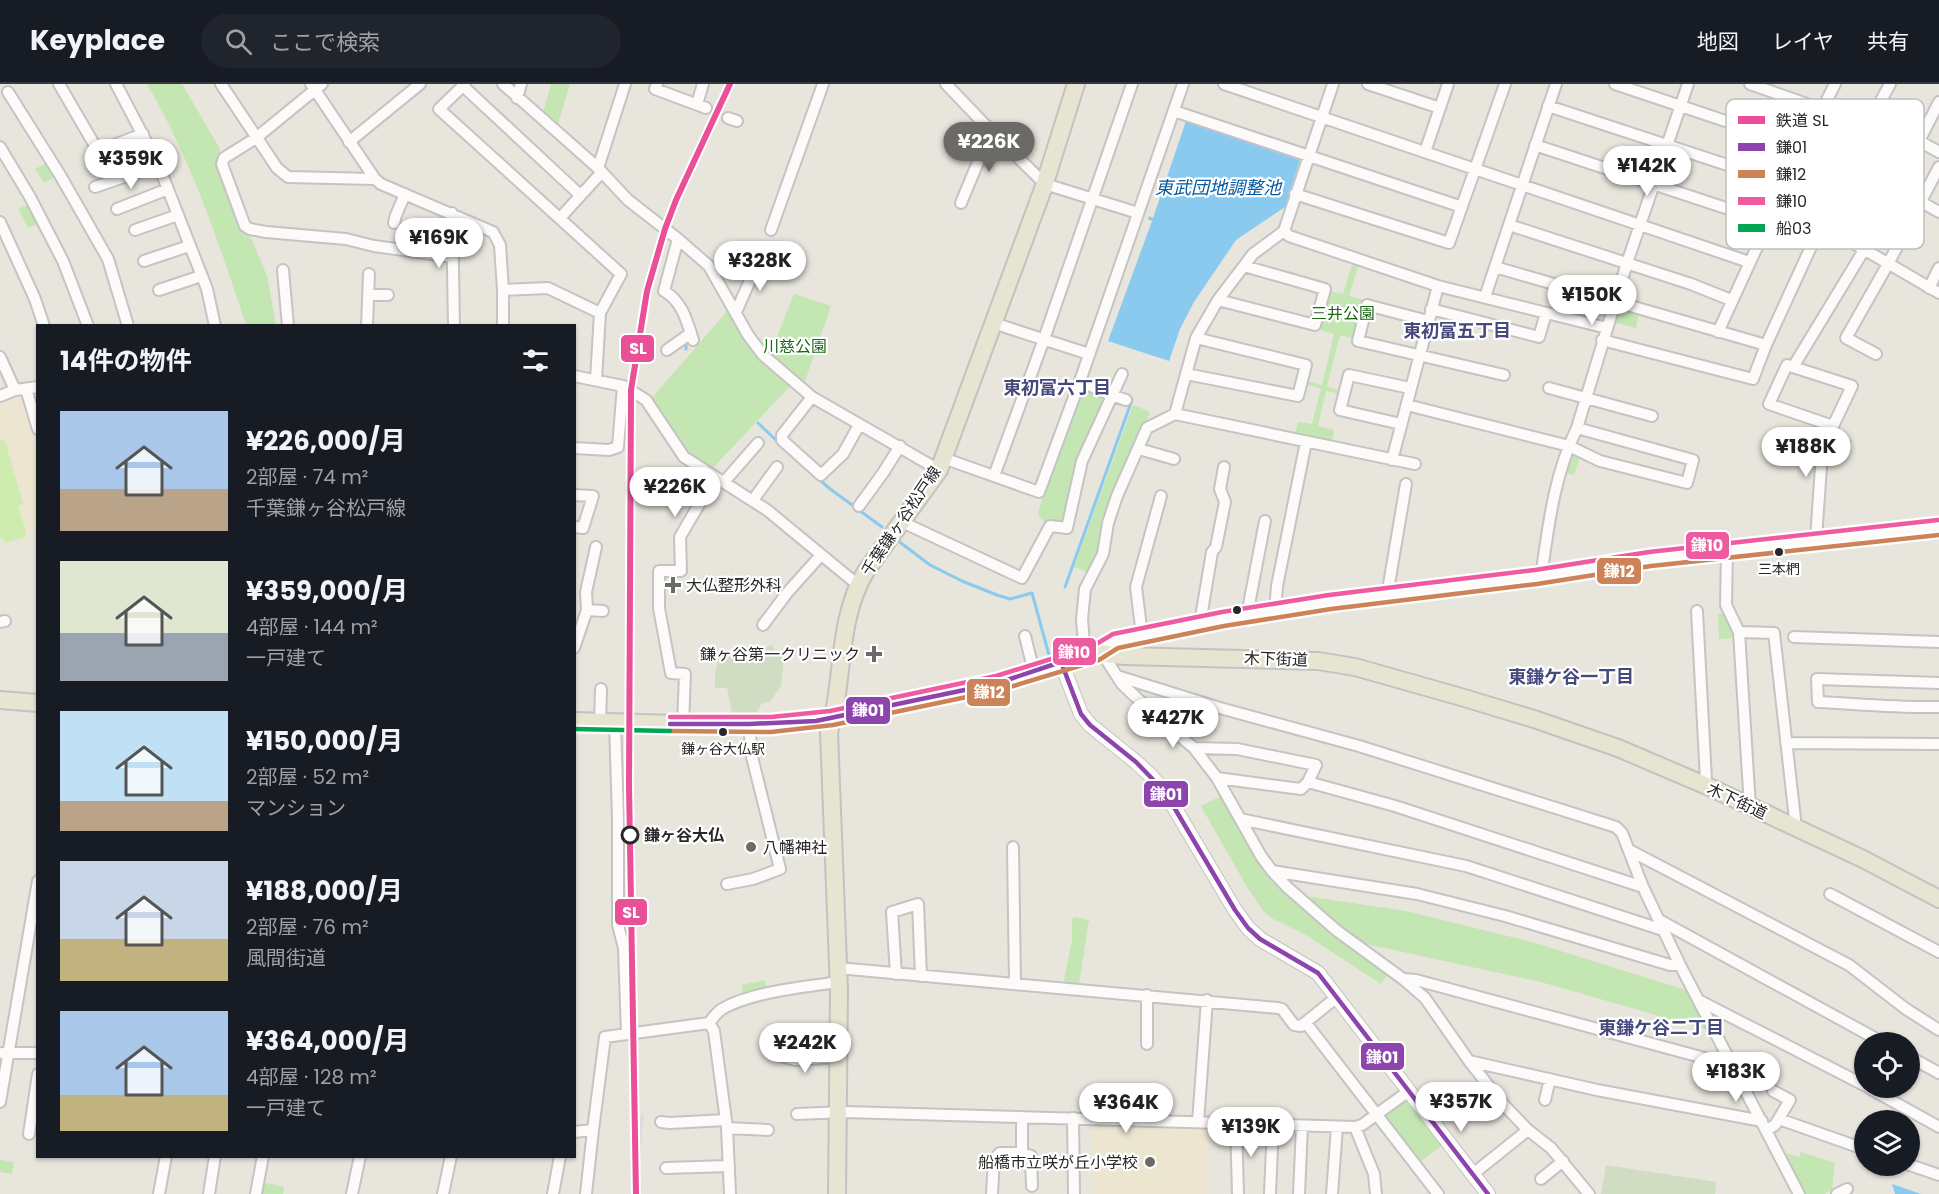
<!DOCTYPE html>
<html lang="ja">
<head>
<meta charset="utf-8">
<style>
  :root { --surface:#171b24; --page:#20242c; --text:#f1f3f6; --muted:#9ea1a6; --line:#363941; --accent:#6b6a67 }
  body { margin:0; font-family:Poppins,"Noto Sans JP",sans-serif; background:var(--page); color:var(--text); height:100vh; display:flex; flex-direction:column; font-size:22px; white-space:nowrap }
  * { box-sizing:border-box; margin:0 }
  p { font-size:20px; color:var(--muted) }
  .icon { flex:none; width:33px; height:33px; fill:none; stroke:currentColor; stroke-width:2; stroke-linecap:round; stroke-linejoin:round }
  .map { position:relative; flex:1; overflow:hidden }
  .sheet { position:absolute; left:36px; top:240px; width:540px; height:834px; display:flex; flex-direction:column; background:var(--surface); border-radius:0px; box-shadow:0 2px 4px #0004 }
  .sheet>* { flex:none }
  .controls { position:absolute; left:1854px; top:948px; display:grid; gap:12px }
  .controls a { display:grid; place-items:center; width:66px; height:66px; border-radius:50%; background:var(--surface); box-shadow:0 2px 4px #0004; font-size:30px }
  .price { position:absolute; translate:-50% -51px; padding:0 14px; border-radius:21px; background:#fff; color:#222; font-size:20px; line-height:39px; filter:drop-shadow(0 2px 3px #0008) }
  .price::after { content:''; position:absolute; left:50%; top:36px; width:18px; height:14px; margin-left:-9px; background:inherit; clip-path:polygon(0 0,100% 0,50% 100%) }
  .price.active { background:var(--accent); color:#fff }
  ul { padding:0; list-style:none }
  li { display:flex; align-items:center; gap:18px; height:150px; padding:0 24px }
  li span { display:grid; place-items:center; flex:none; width:168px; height:120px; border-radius:0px; color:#555 }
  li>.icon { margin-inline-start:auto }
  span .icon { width:72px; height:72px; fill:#fffc; stroke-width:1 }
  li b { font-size:26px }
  h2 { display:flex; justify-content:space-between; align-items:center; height:72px; padding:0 24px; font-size:26px }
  header { display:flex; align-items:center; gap:36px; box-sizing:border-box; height:84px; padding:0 30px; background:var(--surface); border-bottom:2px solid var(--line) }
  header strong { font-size:28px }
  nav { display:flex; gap:33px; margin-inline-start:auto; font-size:21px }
  .search { width:420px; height:54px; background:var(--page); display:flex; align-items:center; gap:15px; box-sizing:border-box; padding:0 21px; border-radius:33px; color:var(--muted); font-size:22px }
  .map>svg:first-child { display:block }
</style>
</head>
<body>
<header>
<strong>Keyplace</strong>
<div class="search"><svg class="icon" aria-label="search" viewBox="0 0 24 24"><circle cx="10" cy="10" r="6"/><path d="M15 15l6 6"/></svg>ここで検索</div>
<nav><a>地図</a><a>レイヤ</a><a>共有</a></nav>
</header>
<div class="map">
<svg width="1939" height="1110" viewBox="0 0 1939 1110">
  <rect width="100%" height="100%" fill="#e8e5dd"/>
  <path fill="#ece6d0" d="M16,313L28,319L38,351L37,447L29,449L27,455L5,461L0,455V318Z
    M1092,1041L1208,1045L1207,1110H1093Z"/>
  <path fill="#c3e6b3" d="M147,0H182L220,65L217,80L238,137L252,156L267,192L276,241H246C219,159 191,75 147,0Z
    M551,0H570L557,43L542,33Z
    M47,79L56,92L44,99L35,85Z
    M29,120L39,139L28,144L18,125Z
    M1352,181L1358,183L1349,212L1364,216L1355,255L1340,251L1327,302L1341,307L1340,310L1326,307L1318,342L1334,346L1332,357L1295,350L1298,338L1312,340L1321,305L1306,300L1307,297L1322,301L1334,250L1320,246L1330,207L1343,210Z
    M794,210L831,222L805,297L801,299L769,273Z
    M730,224L793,299L710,387L687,371L650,316Z
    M1620,225L1639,230L1636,244L1613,238L1617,227Z
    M1085,304L1104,312L1105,316L1063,441L1043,437L1038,430L1042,414L1081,306Z
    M1133,321L1150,328L1091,489L1074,483Z
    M1835,350L1852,356L1849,366L1831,359Z
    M1573,369L1580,372L1574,391L1562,388L1570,370Z
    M1718,530H1726L1735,554L1719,555Z
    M1223,711L1260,775L1389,889L1381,900L1306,851L1273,835L1264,828L1247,803L1201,722Z
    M1299,811L1406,827L1532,858L1689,907L1708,946L1541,898L1357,858Z
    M1076,833L1089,836L1079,900L1065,899L1064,896L1072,856V835Z
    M765,896L767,906L742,912V901Z
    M1405,1013L1444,1060L1418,1080L1383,1030Z
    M1781,1068L1799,1073L1801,1068L1835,1079L1832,1106L1824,1110H1804Z
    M0,1076L14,1078L12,1090L0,1088Z
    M262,1098L284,1103L283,1110H260Z"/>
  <path fill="#d1ddc3" d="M771,561L784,575L781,602L770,618L762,619L756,630H732L727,604H715V591L718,575L760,566Z
    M1606,1081L1716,1098L1715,1110H1601Z"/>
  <path fill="#ceebb0" d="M0,355L5,357L23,420L18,422L26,447L25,453L6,459L0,452Z"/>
  <path fill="#8bcaef" d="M1186,37L1300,76L1285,123L1236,156L1194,218L1180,245L1169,277L1108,257L1152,137L1148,135L1149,132L1153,134Z
    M1892,1100L1921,1110H1895Z"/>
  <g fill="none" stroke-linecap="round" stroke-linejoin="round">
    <path stroke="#8bcaef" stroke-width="3" d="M686,256V265
      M758,339L778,358
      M789,369L829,404L882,443
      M897,456L930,481L962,497L997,511L1010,515L1032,509L1049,571
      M1065,503L1132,316"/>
    <g stroke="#c5c3c3" stroke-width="14">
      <path id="minor" d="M59,0L98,67L143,50
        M116,0L149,63L153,67L207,205L215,242
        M221,0L277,84L288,93L375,95L381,100L493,148L500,161L503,206V242
        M311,0L375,95
        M322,0L256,54L224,74L222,80L245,142L250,145L266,148L346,155L374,162L453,173
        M465,0L439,25L621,190L600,229L596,296
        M503,0L598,84L628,116L678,155L709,182L748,251L763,271L812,313L939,386
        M657,0L655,5L706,24
        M946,0L991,47L1045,100L1138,129
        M1224,0L1749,178
        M1333,0L1284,147L1253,170L1218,216L1196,254L1175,330L1415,380
        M1368,0L1440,24
        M1615,0L1803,63
        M1750,0L1821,25
        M463,2L580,111
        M8,8L60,91L108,175L128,242
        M517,14L521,0
        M1939,18L1919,57L1939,68
        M697,20L703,0
        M1548,22L1785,100
        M1174,27L1462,123
        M728,34L737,37
        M349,58L420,0
        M1535,61L1768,138
        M0,63L30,113L63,177L88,242
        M1425,68L1448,0
        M598,84L625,0
        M95,103L159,81
        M1295,110L1449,159L1505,0
        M1779,116L1939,209
        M1921,118L1939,128
        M961,119L991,47
        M117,125L168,105
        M452,129L454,242
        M1801,129L1848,40L1865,46L1890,0
        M560,134L602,88
        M0,138L35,215L44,242
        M394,139L396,131L405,110
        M1509,141L1691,200L1731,216
        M135,146L178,131
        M771,146L823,0
        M1284,147L1289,152L1438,202L1607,244
        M678,155L664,207C682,217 687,237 693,256
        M144,177L189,162
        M1495,183L1766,261
        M283,186L288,242
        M1929,204L1939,184
        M159,206L201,192
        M503,206L548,204L600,229
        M369,211H388
        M1485,213L1556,0
        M1218,216L1315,241L1325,205L1244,182
        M1431,225L1539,253L1546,229
        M736,228L759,176
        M1428,237L1367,221L1358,257L1504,291
        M993,239L1089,270
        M367,242L369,190
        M1718,248L1803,63L1835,0
        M1602,256L1753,295L1766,261L1821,141
        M667,266L691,249
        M1876,270L1846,254L1888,180L1939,83
        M0,273L15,306
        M1793,283L1852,302L1833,342L1769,320L1787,281L1793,283L1864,166
        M1186,290L1298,312L1306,281L1196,254
        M574,292L623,302L646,316L684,373L767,426L858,501
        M1080,297L1111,311L1126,316
        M1549,304L1652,332
        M26,305L38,345
        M0,312L15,306L38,303
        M812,313L782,351V356L821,391L843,370L859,341
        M1407,321L1569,362L1600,377L1687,399L1693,376L1577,344
        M1401,340L1340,326L1349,291L1410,304
        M574,364L609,366L618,363L623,302
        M1139,365L1174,375
        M943,374L1039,408L1080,297L1183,0
        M1392,376L1438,202
        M994,392L1044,255L1132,0
        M724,398L758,359
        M574,411L593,412L583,444L574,443
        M753,416L777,383
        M859,422L883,389L900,362
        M902,438L1022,494L1050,442L1067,444L1082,377L1122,290
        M1816,455L1822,368L1833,342
        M1727,466L1726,521L1739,548L1750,723
        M1542,491V486C1549,437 1555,389 1577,344L1627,179L1688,0
        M1387,512L1406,400
        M587,526L603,527
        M1275,527L1277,502L1306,358
        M1697,527L1706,696L1702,701
        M1247,531L1265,437
        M0,538L5,537
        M1200,539L1212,468L1216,463L1225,418L1220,405L1224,383
        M763,541L787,509L821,471
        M1739,548L1774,549L1796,744
        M1142,551L1136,503L1161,412
        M1025,552L1034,588
        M1794,553L1939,558
        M574,564L587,526L586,508L596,463
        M1102,569L1122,600L1159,635L1194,664L1217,694L1261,772L1272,787L1287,803L1336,846L1403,895L1425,914L1469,977L1503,1020L1528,1046L1551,1064L1589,1110
        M1085,571L1082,535L1085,505L1103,470L1108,439L1117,412L1147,344L1175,330
        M1117,592L1220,624L1359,662L1616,743L1622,749L1643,803L1680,881L1799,1110
        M1939,599L1817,595L1818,618C1858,620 1898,624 1939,623
        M600,638L601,605
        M615,639L618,734V841L624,864L627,949
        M683,640L685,590L671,589L659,524V487H681L680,453L715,393
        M1786,659L1939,660
        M1194,664L1237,665L1316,681L1308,698L1395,722L1643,803
        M1217,694L1301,705L1308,698
        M1240,735L1466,782L1663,846
        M1013,763L1015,900
        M1629,766L1849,881L1906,925L1939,946
        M1272,787L1417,810L1505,832L1670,881H1680
        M727,800L753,795L780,785L752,673L749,640
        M1830,810L1939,868
        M1659,836L1882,958
        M838,884L1278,924L1282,925L1294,941L1301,942L1337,913
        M896,890L892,828L918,820L921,892
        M1403,895L1416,896L1723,979H1731
        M1147,911V960
        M1698,916L1864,1001
        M709,939L714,947L727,1044L730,1110
        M1306,939L1438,1110
        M2,969H38
        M775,970L795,976L839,973
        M1910,973L1939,989
        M1469,977L1597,1006L1762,1037
        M1869,1004L1939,1043
        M1545,1016L1550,995
        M0,1018L38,797
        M797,1030L845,1028L1355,1043L1362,1041L1409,1007
        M1073,1034L1074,1110
        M1779,1035L1864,1065
        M661,1038L670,1039L725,1036
        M1198,1038L1207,916
        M1236,1040L1238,1110
        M1355,1043L1374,1090L1376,1110
        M727,1044L768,1046
        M1767,1046L1775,1041L1790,1016L1773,1007
        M574,1048L593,1046L605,953L709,939C713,934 716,929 722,925C749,909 801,903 832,899
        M29,1050L38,990
        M1022,1069V1033
        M1910,1081L1939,1091
        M666,1084L729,1082
        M1473,1090L1528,1046
        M1541,1095L1563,1077
        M1270,1109L1273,1041
        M159,1110L166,1072
        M209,1110L215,1072
        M256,1110L263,1072
        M352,1110L360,1072
        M443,1110L451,1072
        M553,1110L560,1072
        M586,1110L593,1046
        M992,1110L994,1075L1000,1069H1022L1031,1072L1032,1102
        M1299,1110L1302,1042
        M1332,1110L1337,1043
        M1837,1110L1847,1105"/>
    </g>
    <g stroke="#c5c3c3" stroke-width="16">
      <path id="tertiary" d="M1096,569L1115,557L1142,551L1223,535L1330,518L1536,493L1650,475L1939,443
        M1061,578L1081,630L1090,641L1136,678L1150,691L1165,708L1235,826L1248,844L1260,855L1318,889L1488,1110"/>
    </g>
    <g stroke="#c4c2c0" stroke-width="20">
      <path id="primary" d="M0,616L38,619
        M574,637L709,641L816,637L998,599L1085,571L1096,569L1125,572L1318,577L1355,583L1461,613L1534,635L1618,664L1707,702L1863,775L1939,815
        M837,1110L839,905L829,649C831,638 834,628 836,617C843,572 842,527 866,487L939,386L1043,105L1076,0"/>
    </g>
    <use href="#minor" stroke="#fcfbfa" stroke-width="10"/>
    <use href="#tertiary" stroke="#fcfbfa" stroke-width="14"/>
    <use href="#primary" stroke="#e7e4d1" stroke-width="16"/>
    <path stroke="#dcdcde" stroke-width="3" d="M636,1108L642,1031"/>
    <g stroke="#fff" stroke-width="9">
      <path id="bus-1" d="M1061,578L1081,630L1090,641L1136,678L1165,708L1235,826L1248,844L1260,855L1318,889L1488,1110
        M670,640H749L816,637L998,599L1061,578"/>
    </g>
    <g stroke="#fff" stroke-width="9">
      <path id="bus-2" d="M670,647L771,648L833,641L1000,606L1099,576L1118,564L1224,542L1331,525L1537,500L1651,482L1939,451"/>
    </g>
    <g stroke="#fff" stroke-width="9">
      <path id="bus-3" d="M670,633H771L830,627L996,592L1093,562L1113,550L1222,528L1329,511L1535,486L1649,468L1938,436"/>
    </g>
    <g stroke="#fff" stroke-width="9">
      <path id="bus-4" d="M574,645L670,647"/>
    </g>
    <use href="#bus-1" stroke="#8e44ad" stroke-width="4.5"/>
    <use href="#bus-2" stroke="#cd8357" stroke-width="4.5"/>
    <use href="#bus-3" stroke="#ef5ba1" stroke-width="4.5"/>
    <use href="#bus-4" stroke="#00a651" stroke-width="4.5"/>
    <g stroke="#fff" stroke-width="10">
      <path id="rail-1" d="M636,1110L629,702L631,306L647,207L665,145L676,116L730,0"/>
    </g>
    <use href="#rail-1" stroke="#e95098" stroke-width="6"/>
  </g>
  <g fill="#282828" stroke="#fff" stroke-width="2">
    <circle cx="1779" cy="468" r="5"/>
    <circle cx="1237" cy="526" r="5"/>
    <circle cx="723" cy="648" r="5"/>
  </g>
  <g fill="#6b6a67" stroke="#fff" stroke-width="2">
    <path d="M670 492h6v6h6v6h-6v6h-6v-6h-6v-6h6z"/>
    <path d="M871 561h6v6h6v6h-6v6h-6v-6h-6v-6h6z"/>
    <circle cx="751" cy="763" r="6"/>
    <circle cx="1150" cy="1078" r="6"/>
  </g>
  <circle fill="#fff" stroke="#282828" stroke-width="3" cx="630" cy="751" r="8"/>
  <g text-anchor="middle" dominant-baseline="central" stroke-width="4.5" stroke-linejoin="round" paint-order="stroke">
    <g font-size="14" fill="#282828" stroke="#fff">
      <text x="1779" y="485">三本椚</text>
      <text x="723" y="665">鎌ヶ谷大仏駅</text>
    </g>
    <g font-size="16" fill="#1c6914" stroke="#fff">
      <text x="1343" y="229">三井公園</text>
      <text x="795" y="262">川慈公園</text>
    </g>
    <g font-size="16" fill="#282828" stroke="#fff">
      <text transform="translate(901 437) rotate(-56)">千葉鎌ヶ谷松戸線</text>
      <text transform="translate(1276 575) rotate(2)">木下街道</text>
      <text transform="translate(1737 717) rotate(25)">木下街道</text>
    </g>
    <g font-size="16" fill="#282828" stroke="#fff" text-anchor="start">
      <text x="686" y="501">大仏整形外科</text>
      <text x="860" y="570" text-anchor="end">鎌ヶ谷第一クリニック</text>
      <text x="763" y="763">八幡神社</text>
      <text x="1138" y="1078" text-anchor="end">船橋市立咲が丘小学校</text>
    </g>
    <g font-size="16" font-weight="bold" fill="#282828" stroke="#fff" text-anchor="start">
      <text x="644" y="751">鎌ヶ谷大仏</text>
    </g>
    <g font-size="18" font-style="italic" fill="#0459a1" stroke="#fff">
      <text x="1218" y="103">東武団地調整池</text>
    </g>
    <g font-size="18" font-weight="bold" fill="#46497c" stroke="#fff">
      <text x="1457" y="246">東初富五丁目</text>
      <text x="1057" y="303">東初富六丁目</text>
      <text x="1571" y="592">東鎌ケ谷一丁目</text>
      <text x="1661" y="943">東鎌ケ谷二丁目</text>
    </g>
  </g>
  <rect x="1726" y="15" width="198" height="150" rx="9" fill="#fff" stroke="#bebebe" stroke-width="1.5"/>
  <rect x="1738" y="32" width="27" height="8" fill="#e95098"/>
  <rect x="1738" y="59" width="27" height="8" fill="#8e44ad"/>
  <rect x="1738" y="86" width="27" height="8" fill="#cd8357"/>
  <rect x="1738" y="113" width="27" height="8" fill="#ef5ba1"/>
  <rect x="1738" y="140" width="27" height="8" fill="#00a651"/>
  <g font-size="16" fill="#282828">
    <text x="1776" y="42">鉄道 SL</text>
    <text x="1776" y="69">鎌01</text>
    <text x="1776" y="96">鎌12</text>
    <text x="1776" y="123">鎌10</text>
    <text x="1776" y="150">船03</text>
  </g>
  <g stroke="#fff" stroke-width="2">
    <rect x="620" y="250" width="35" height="29" rx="6" fill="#e95098"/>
    <rect x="1685" y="447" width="45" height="29" rx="6" fill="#ef5ba1"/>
    <rect x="1596" y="473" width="46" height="28" rx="6" fill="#cd8357"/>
    <rect x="1052" y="553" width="45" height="29" rx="6" fill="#ef5ba1"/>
    <rect x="966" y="594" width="45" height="29" rx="6" fill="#cd8357"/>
    <rect x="845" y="612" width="46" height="29" rx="6" fill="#8e44ad"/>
    <rect x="1143" y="696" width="46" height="28" rx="6" fill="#8e44ad"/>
    <rect x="614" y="814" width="34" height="28" rx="6" fill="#e95098"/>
    <rect x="1360" y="958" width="45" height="29" rx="6" fill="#8e44ad"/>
  </g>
  <g font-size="16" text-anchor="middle" font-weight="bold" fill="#fff">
    <text x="638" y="270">SL</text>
    <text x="1707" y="467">鎌10</text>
    <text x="1619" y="493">鎌12</text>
    <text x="1074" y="574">鎌10</text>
    <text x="989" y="614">鎌12</text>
    <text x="868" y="632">鎌01</text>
    <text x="1166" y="716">鎌01</text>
    <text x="631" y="834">SL</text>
    <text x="1382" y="979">鎌01</text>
  </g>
</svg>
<div class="controls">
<a><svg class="icon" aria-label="locate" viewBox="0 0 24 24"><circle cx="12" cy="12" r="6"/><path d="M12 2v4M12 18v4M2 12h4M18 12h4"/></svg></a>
<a><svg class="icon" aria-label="layers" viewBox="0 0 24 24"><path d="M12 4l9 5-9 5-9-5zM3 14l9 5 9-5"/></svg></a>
</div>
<b class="price active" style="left:989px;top:89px">¥226K</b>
<b class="price" style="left:131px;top:106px">¥359K</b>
<b class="price" style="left:1647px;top:113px">¥142K</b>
<b class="price" style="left:439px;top:185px">¥169K</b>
<b class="price" style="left:760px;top:208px">¥328K</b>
<b class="price" style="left:1592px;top:242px">¥150K</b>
<b class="price" style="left:1806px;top:394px">¥188K</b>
<b class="price" style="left:675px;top:434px">¥226K</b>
<b class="price" style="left:1173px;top:665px">¥427K</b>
<b class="price" style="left:805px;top:990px">¥242K</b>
<b class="price" style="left:1736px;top:1019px">¥183K</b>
<b class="price" style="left:1461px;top:1049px">¥357K</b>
<b class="price" style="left:1126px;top:1050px">¥364K</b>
<b class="price" style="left:1251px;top:1074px">¥139K</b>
<section class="sheet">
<h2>14件の物件<svg class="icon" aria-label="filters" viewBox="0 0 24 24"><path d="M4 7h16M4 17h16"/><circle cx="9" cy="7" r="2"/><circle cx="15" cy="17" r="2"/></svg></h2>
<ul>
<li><span style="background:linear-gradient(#a9c7e8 65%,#b9a48a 0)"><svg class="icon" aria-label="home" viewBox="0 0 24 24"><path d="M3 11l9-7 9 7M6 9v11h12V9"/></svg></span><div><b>¥226,000/月</b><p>2部屋 · 74 m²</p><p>千葉鎌ヶ谷松戸線</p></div></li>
<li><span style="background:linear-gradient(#dfe7d0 60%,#9aa5b1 0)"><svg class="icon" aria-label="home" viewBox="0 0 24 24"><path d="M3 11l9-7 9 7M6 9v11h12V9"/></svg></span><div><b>¥359,000/月</b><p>4部屋 · 144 m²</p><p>一戸建て</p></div></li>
<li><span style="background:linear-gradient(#bfe0f5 75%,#b9a48a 0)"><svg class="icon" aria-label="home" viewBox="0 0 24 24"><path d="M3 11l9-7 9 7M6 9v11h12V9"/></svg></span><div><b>¥150,000/月</b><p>2部屋 · 52 m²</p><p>マンション</p></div></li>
<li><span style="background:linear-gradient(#c9d6e8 65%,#c2b280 0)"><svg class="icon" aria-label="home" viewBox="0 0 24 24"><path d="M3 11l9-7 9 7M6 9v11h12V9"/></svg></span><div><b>¥188,000/月</b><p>2部屋 · 76 m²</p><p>風間街道</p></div></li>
<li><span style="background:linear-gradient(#a9c7e8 70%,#c2b280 0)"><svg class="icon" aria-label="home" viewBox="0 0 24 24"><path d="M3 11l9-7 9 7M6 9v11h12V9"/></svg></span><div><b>¥364,000/月</b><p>4部屋 · 128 m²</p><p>一戸建て</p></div></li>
</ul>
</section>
</div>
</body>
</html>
